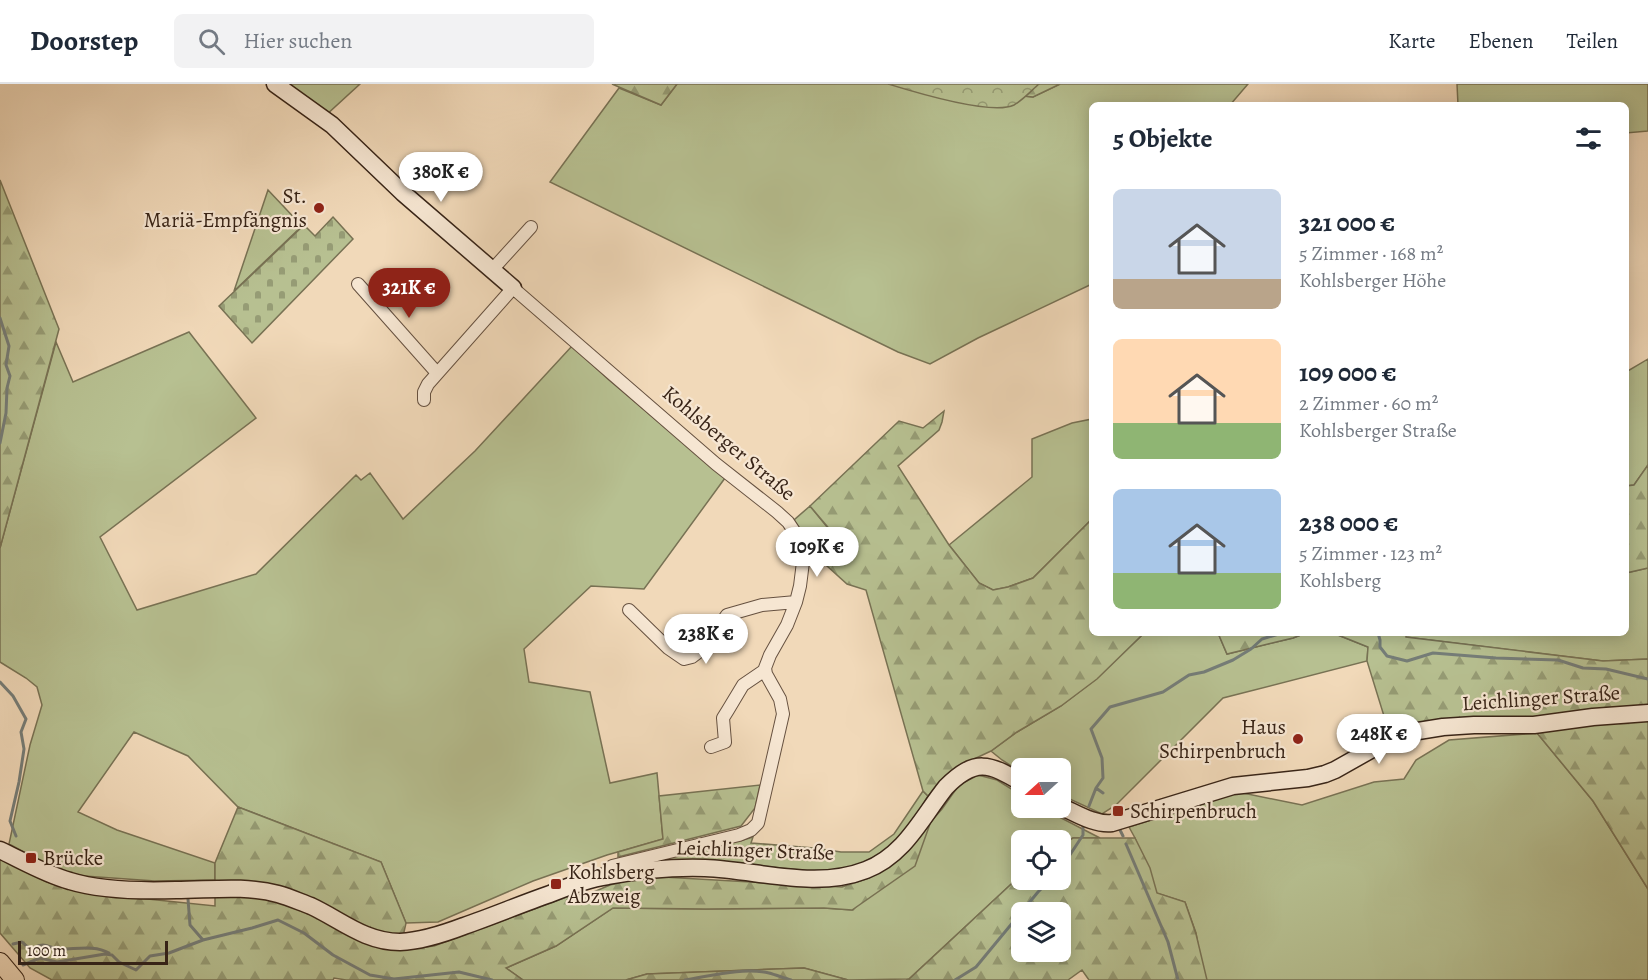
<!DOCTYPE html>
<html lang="de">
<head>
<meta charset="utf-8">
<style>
  :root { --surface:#fff; --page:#f2f2f3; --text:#1f2937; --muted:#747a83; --line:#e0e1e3; --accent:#8f2418 }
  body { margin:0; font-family:Alegreya,serif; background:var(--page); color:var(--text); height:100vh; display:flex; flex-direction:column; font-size:22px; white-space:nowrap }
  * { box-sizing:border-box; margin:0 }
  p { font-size:20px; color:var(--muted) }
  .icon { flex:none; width:33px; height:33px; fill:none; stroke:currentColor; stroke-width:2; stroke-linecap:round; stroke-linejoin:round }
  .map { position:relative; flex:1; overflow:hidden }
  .drawer { position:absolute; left:1089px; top:18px; width:540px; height:534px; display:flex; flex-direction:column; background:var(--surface); border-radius:9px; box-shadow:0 3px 15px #0003 }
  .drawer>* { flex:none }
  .needle { width:39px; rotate:249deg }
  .buttons { position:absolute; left:1011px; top:674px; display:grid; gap:12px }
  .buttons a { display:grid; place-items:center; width:60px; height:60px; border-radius:9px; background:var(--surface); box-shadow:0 3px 15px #0003; font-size:30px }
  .scale { position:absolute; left:18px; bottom:15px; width:150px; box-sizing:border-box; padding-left:6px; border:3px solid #382417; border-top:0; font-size:16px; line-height:21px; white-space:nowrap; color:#382417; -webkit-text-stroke:4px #f6e6d2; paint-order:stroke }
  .price { position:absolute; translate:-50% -51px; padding:0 14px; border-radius:21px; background:#fff; color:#222; font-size:20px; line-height:39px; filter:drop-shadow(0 2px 3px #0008) }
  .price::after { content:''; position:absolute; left:50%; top:36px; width:18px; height:14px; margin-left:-9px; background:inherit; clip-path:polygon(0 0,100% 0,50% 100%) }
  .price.active { background:var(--accent); color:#fff }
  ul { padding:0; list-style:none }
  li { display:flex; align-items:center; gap:18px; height:150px; padding:0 24px }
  li span { display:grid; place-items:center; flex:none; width:168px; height:120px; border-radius:9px; color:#555 }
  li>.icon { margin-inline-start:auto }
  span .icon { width:72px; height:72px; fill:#fffc; stroke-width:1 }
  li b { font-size:26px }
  h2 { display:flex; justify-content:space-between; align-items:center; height:72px; padding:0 24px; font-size:26px }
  header { display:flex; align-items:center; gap:36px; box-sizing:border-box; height:84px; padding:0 30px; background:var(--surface); border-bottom:2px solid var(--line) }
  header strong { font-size:28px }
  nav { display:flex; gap:33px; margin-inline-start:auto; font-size:21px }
  .search { width:420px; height:54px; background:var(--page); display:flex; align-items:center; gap:15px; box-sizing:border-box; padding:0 21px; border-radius:9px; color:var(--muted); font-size:22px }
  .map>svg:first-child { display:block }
</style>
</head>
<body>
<header>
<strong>Doorstep</strong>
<div class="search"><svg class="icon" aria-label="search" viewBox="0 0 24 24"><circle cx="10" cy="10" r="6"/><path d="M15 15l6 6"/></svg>Hier suchen</div>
<nav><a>Karte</a><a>Ebenen</a><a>Teilen</a></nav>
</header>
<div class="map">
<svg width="1648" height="896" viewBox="0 0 1648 896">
  <defs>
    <pattern id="forest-firs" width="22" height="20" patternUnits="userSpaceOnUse" patternTransform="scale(1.5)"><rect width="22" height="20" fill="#b7c091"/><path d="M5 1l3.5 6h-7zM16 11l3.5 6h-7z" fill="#969c75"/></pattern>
    <pattern id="cemetery-stones" width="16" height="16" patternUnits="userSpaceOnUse" patternTransform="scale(1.5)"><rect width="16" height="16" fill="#b7c091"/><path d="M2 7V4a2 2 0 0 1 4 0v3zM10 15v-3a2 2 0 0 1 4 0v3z" fill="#969c75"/></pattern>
    <pattern id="park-crowns" width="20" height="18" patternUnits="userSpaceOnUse" patternTransform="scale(1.5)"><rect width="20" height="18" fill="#b7c091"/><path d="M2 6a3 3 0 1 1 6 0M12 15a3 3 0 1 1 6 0" fill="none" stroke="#969c75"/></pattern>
  </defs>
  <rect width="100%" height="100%" fill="#f1d9b9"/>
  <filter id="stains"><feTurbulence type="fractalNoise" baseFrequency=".00333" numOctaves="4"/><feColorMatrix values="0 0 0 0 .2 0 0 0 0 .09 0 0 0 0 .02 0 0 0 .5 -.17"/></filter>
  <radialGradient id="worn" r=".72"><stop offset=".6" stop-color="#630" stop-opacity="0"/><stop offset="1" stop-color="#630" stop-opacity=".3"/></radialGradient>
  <path fill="#b7c091" stroke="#787254" stroke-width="1.5" d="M281,0H360L325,32Z
    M677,0H906L1033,13L1060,0H1248L1230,21H1092V200L978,254L930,280L898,268L550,98L619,4L661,21Z
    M1457,0H1648V47L1626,49V21H1458Z
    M268,106L302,142L234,207Z
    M189,248L256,334L100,453L137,526L256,490L356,391L361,396L370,389L403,435L475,367L572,262L609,296L725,394L644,505L591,502L524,565L529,598L590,608L610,699L657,689L663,755L607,771L533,797L438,838L406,839L381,778L238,723L188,672L134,648L78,728L117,746L215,779V796L155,797L84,792L59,787L9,760L30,661L42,621L37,603L26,594L0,578V464L56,258L73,298Z
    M1648,275V381L1634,401L1626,402V288Z
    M1092,335V435L1033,494L1008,503L993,506L979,499L949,461L1032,393V355L1072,339Z
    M810,422L832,449L823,458L811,463L794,436Z
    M1648,484V575L1603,577L1405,553L1406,549H1626V489Z
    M1142,549H1218L1227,570L1293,554L1306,549H1333L1368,563L1367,577L1223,614L1116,721L1102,730L1061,711L1060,684H1022L1021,688L1002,676L991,667L1017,648L1061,622L1096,595L1141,552Z
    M1537,649L1593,717L1648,805V896H1204L1196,849L1185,818L1156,809L1135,754L1129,743L1238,708L1302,721L1374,698L1404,695L1416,676L1449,656Z
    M978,691L997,696L1021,711L1022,723H1040L1100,754H1073L1061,761L1060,756H1022L1021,791L909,895L848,896L804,884L647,890L626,896H523L506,884L556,862L613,824L706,825L824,824L853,826L942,725L959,701Z
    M923,707L928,712L910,743L885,768L856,782L828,789L733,779L660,777L661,774L743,756L753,753L751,759L814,764L841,768H869L894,750Z"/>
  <path fill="url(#forest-firs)" stroke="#787254" stroke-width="1.5" fill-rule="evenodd" d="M612,0H677L661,21Z
    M906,0H1060L1033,13Z
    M0,96L59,245L0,464Z
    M944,327L942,338L939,346L898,382L949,461L979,499L993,506L1008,503L1033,494L1092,435V549H1142L1141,552L1097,595L1061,622L1017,648L991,667L957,683L928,712L923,707L866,506L847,500L816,472L837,454L810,422L899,337L923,344Z
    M1648,381V484L1626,489V402L1634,401Z
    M1218,549H1306L1293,554L1227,570Z
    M1333,549H1406V553L1603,577L1648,575V805L1593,717L1537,649L1532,633L1388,645L1367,577L1368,563Z
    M760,701L755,724L741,742L618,773V768L663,755L659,712Z
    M238,723L381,778L406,839L400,866L434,862L572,811L589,810L610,801L645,792L842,803L869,794L892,778L931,737L915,782L852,826L824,824L706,825L613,824L556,862L506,884L523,896H346L334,894L333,896H52L30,884L0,849V775L47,798L89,809L215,822V779Z
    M1073,754H1135L1150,784L1157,809L1185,818L1196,850L1207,896H1089L1082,886L1068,896H906L909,895L1021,791L1022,795H1060L1061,761ZM1022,828H1060V867H1022Z
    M804,884L848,896H626L647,890Z"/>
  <path fill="url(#cemetery-stones)" stroke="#787254" stroke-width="1.5" d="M333,133L353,155L252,259L219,222L304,141L315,152Z"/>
  <path fill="url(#park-crowns)" stroke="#787254" stroke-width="1.5" d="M888,0H1039C1032,6 1023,16 1014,21C991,32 914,8 888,0Z"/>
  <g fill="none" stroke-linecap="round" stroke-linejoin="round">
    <path stroke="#757d78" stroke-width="3" d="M0,234L9,262L6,281L10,292L7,304L6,329L0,359
      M1378,549L1380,556V563L1387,572L1407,577L1433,569L1496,574L1558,576L1583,584L1606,585L1648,595
      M0,598L13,612L26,635L21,648L24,665L19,698L10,737L16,752
      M1096,704L1103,709
      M1089,722L1096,704L1103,694L1102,674L1091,645L1110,623L1163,608L1189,591L1204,588L1233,576L1251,565L1262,555L1282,549
      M1120,746L1123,752
      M1126,760L1168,858L1178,896
      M1060,786L1083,751V742
      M188,815L190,841L203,856
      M13,860L22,858C35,870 30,862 43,861C47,861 53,864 57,865C73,866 94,860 109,869
      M23,881L40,874L57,878L105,870L112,871L119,878L136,886L150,872L169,869L203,856L252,844L278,836L304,849L333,871L370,891L394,895L459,888L492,896
      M685,896C711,892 742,883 769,889C776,891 784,894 791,896
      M955,896L976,883L1038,808L1051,795"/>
    <g stroke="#665140" stroke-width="14">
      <path id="street" d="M492,186L531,143
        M358,200L437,289
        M424,316V308L428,300L513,204L716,380L777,428L788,438L794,447L800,463L803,478L800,502L796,518L787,541L770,571L765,584L766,590L780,615L783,630L758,739L751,746L739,751L612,782L606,792
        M629,526L668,564L684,575L692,573L705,563L727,531L762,521L796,518
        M711,663L725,658L723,634L728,626L743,601L765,586"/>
    </g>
    <g stroke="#382417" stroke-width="19">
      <path id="secondary" d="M275,0L332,41L403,109L513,204
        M1060,722C1076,729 1094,741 1112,739L1233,702L1308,694L1325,690L1335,686L1390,655L1412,648L1443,643L1474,641H1534L1593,633L1648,629
        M0,766C23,777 45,790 70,797C99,806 145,807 176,806C210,806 244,801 278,810C289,813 300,818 311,822C341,836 365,858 400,858C422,857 443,850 464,842C493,832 521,820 550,810C569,802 588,795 608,792C640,786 673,783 705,784C758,786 815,806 866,786C905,771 922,733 946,703C975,674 989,679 1022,699"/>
    </g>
    <g stroke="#382417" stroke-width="20">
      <path id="primary" d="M0,878L15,896"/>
    </g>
    <use href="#street" stroke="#f6e6d2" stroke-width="12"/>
    <use href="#secondary" stroke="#f6e6d2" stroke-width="16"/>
    <use href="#primary" stroke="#f1d9b9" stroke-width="18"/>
  </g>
  <g fill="#8f2418" stroke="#f6e6d2" stroke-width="2">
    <circle cx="319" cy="124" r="6"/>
    <circle cx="1298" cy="655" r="6"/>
    <rect x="1112" y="721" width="12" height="12" rx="3"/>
    <rect x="25" y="768" width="12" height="12" rx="3"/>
    <rect x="550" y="794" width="12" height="12" rx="3"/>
  </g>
  <g text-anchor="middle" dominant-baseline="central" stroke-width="4.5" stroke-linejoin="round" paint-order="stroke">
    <g font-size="21" fill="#382417" stroke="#f6e6d2" text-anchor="start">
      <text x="307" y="112" text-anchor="end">St.<tspan x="307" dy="24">Mariä-Empfängnis</tspan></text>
      <text x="1286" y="643" text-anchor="end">Haus<tspan x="1286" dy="24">Schirpenbruch</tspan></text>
      <text x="1130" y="727">Schirpenbruch</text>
      <text x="43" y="774">Brücke</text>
      <text x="568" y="788">Kohlsberg<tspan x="568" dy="24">Abzweig</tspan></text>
    </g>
    <g font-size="21" fill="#382417" stroke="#f6e6d2">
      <text transform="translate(729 359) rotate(40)">Kohlsberger Straße</text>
      <text transform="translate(1541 614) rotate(-4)">Leichlinger Straße</text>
      <text transform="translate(755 766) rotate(2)">Leichlinger Straße</text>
    </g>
  </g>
  <rect width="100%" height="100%" filter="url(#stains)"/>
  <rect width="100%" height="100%" fill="url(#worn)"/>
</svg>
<div class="buttons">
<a><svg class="needle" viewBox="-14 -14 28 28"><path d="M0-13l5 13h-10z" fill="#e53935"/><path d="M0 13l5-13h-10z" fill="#747a83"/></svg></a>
<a><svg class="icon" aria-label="locate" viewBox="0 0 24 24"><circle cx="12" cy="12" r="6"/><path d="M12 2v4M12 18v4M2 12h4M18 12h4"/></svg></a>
<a><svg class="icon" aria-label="layers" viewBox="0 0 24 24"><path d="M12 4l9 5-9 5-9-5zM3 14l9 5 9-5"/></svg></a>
</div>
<div class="scale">100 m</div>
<b class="price" style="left:441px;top:119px">380K €</b>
<b class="price active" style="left:409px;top:235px">321K €</b>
<b class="price" style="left:817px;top:494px">109K €</b>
<b class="price" style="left:706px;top:581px">238K €</b>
<b class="price" style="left:1379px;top:681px">248K €</b>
<section class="drawer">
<h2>5 Objekte<svg class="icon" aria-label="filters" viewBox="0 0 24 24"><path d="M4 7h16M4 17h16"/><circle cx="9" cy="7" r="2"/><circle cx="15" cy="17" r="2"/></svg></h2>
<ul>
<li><span style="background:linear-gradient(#c9d6e8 75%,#b9a48a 0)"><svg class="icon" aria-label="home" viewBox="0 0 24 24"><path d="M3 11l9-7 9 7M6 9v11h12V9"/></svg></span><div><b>321 000 €</b><p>5 Zimmer · 168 m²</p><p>Kohlsberger Höhe</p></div></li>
<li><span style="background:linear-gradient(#ffd9b3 70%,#8fb573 0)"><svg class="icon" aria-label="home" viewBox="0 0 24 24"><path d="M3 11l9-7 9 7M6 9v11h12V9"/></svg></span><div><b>109 000 €</b><p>2 Zimmer · 60 m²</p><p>Kohlsberger Straße</p></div></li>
<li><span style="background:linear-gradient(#a9c7e8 70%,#8fb573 0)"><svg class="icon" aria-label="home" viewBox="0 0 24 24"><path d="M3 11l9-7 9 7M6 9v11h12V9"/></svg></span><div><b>238 000 €</b><p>5 Zimmer · 123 m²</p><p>Kohlsberg</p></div></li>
</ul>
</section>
</div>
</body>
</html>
